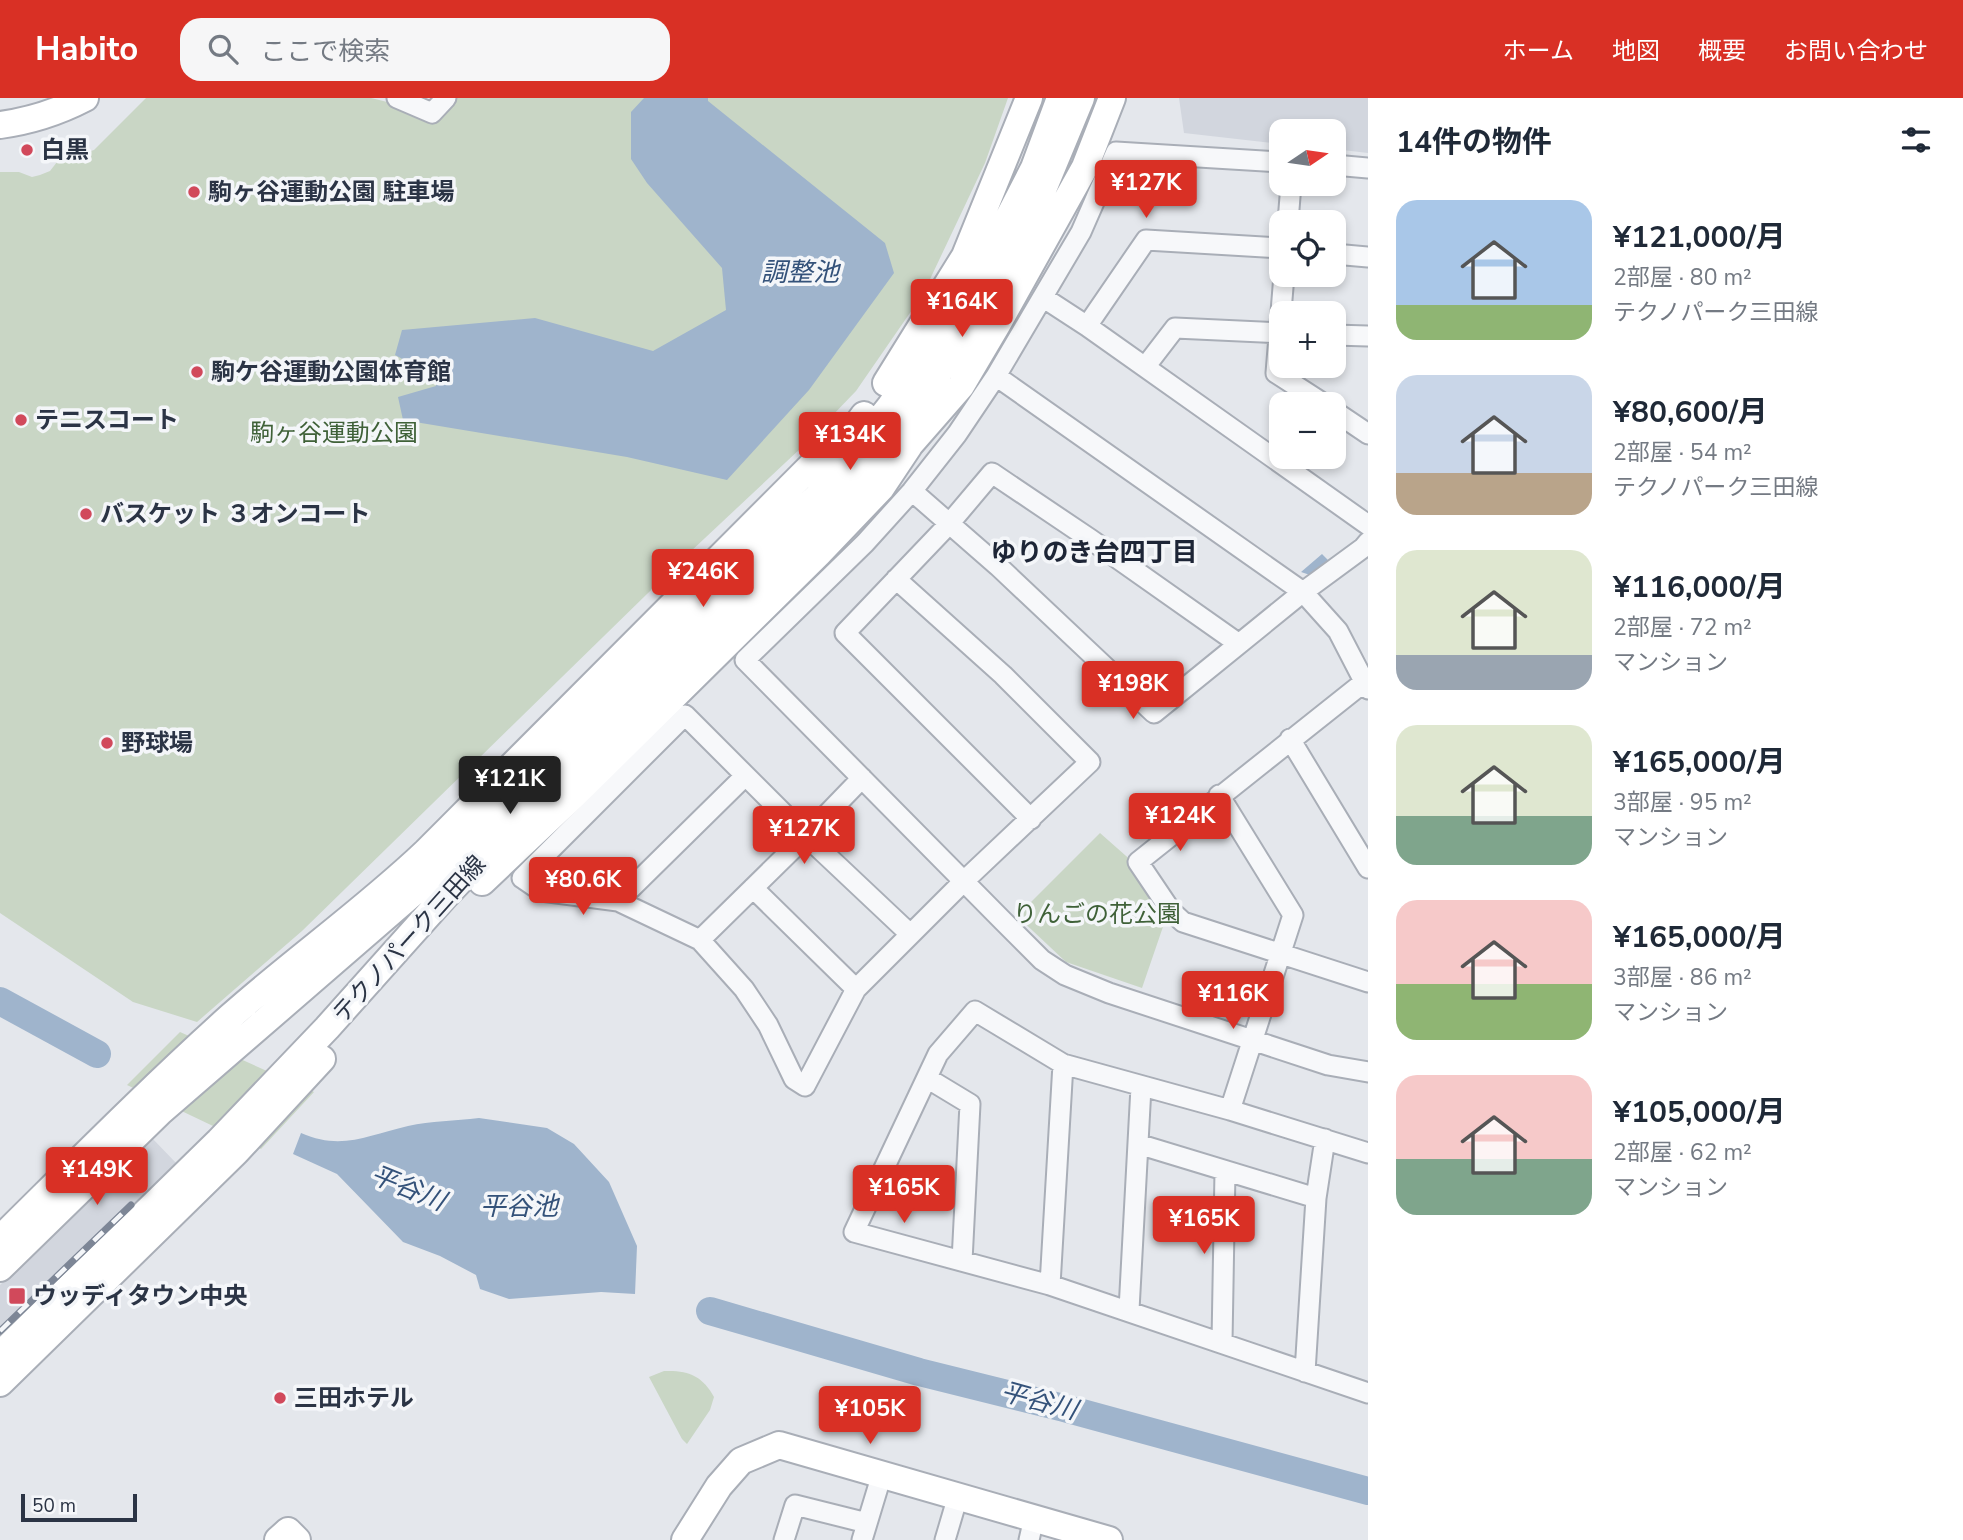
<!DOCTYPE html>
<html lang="ja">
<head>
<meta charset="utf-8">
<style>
  :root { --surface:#fff; --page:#f6f6f7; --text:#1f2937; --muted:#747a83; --accent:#d93025 }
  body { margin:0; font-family:"Nunito Sans","Noto Sans JP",sans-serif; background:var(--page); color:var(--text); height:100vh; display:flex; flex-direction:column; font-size:26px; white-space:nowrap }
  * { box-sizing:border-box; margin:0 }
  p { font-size:23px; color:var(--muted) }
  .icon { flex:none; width:38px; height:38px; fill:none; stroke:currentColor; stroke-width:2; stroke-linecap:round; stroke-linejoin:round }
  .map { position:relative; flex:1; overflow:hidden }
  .details { display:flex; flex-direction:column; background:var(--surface); width:595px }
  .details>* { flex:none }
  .needle { width:46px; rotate:77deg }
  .controls { position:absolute; left:1269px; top:21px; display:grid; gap:14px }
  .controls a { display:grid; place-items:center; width:77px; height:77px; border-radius:14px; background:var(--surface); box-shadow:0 4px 10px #0003; font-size:35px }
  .scale { position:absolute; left:21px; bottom:18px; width:116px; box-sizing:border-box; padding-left:7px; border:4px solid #2b3445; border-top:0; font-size:19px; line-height:24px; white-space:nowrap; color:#2b3445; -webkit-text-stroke:5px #f4f6f9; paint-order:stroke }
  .price { position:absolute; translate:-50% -60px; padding:0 16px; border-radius:7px; background:var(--accent); color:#fff; font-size:23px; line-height:46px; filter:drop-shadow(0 2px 4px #0008) }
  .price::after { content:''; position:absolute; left:50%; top:42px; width:21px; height:16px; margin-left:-10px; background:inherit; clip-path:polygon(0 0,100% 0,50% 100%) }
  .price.on { background:#222; color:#fff }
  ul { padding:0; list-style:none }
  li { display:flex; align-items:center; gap:21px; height:175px; padding:0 28px }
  li span { display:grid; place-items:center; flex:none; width:196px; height:140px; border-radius:21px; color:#555 }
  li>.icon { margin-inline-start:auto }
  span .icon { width:84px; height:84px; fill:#fffc; stroke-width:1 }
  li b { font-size:30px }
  h2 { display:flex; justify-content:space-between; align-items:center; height:84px; padding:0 28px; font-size:30px }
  header { display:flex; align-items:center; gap:42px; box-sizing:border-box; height:98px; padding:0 35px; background:var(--accent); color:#fff }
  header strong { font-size:33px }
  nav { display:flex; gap:38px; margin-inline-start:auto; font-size:24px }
  .search { width:490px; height:63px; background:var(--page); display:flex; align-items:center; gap:18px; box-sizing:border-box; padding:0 24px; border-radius:21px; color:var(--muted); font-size:26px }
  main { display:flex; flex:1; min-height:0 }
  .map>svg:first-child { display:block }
</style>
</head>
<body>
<header>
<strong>Habito</strong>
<div class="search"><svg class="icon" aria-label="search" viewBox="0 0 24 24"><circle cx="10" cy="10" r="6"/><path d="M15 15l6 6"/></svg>ここで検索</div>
<nav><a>ホーム</a><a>地図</a><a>概要</a><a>お問い合わせ</a></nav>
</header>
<main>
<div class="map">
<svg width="1368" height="1442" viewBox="0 0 1368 1442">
  <rect width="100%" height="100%" fill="#e4e7ec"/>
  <path fill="#d2d6de" d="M1179,0H1368V55L1334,51V33H1281V46L1184,35Z
    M151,1039L178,1067L0,1244V1187Z"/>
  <path fill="#c9d6c5" d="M146,0H371L432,15L446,0H1008L985,65L923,196L856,293L801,350L689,455L302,833L197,924L133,904L0,815V74H19L32,79L40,77L50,73L57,64L94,52Z
    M1100,735L1134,765L1166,820L1142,890L1066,864L1017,818Z
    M180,934L314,994L261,1051L127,987Z
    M664,1273C688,1272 703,1278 714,1299L710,1312L687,1346L682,1341L649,1279Z"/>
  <path fill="#9fb4cc" d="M644,0H708V3L885,145L894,175L809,292L727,382L627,359L403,322L398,299L436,288L438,280L395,257L402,232L535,220L653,253L726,212L722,170L647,85L631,61V14Z
    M1322,456L1328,462L1310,477L1301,474Z
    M479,1020L547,1030L574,1046L609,1084L637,1148L635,1196L601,1194L509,1201L480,1191L476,1177L440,1158L403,1144L337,1076L293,1056L301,1035C342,1053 368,1037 408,1028C431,1023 455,1023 479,1020Z"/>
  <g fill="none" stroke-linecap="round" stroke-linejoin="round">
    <path stroke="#9fb4cc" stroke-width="28" d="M0,903L97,956
      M710,1213L919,1274L1064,1310L1368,1393"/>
    <g stroke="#a9aeb7" stroke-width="23">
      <path id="street" d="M397,0L432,15L446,0
        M1281,64L1116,54L1081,134L996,278L957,336L912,393L865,445L745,562L1003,823L1042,862L1065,877L1109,895L1328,967L1368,974
        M1334,67L1368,70
        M1288,124L1291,86
        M1334,156L1368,159
        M1284,177L1276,275L1324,306
        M1044,200L1087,228L1146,142L1281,150
        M1087,228L1368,427
        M1334,237L1368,238
        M1145,269L1175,230L1281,235
        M996,278L1303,494L1338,533L1368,591
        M1334,313L1368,336
        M912,393L998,468L1154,615L1303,494L1363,450L1368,444
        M1368,581L1138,764L1171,813L1183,824L1368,884
        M1290,641L1368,770
        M862,680L806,738L685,617L522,780L541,793L618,803L700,842L744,891L768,927L794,981L805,988L856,891L963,784L1090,664L1003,577L896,481
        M1219,697L1293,817L1230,1012L1368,1055
        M1031,721L845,535L949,426L992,375L1090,441L1239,546
        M753,790L856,891
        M618,803L745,678
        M700,842L806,738L910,836
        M927,980L970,1006L962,1163
        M1230,1012L1063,966L975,913L938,956L854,1134L1050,1187L1368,1295
        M1138,1046L1316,1100
        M1050,1187L1063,966
        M1129,1212L1141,989
        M1222,1244L1225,1073
        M1305,1274L1316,1100L1325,1041
        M784,1442L795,1407L867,1425
        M862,1442L882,1376
        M945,1442L958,1398
        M1029,1442L1034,1420"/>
    </g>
    <g stroke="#a9aeb7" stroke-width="30">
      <path id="secondary" d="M0,27C30,23 58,14 85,0
        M886,285L965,158L1029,0
        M898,360L961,288L997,227L1085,69L1112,0
        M482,784L573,698L818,456L881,390L909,348
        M0,1141C76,1066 151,990 230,919C294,862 364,813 426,754L828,351L853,332L864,317
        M0,1170L160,1014L435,776L818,398L889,310L969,196L1034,70L1060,0
        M0,1257L219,1043L327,930L446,797L582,656L813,430L904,323L986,208L1020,147L1081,0
        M0,1285L236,1054L322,961
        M278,1442L288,1433L297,1442
        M685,1442L719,1388L741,1363L779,1347L1109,1442"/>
    </g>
    <use href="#street" stroke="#f7f8fa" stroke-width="19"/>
    <use href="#secondary" stroke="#fff" stroke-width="26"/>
    <g stroke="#7d8696" stroke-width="7">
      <path id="rail" d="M0,1233L131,1107"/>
    </g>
    <use href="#rail" stroke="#f4f6f9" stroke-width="4.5" stroke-dasharray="13" stroke-linecap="butt"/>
  </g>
  <g fill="#d1495b" stroke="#f4f6f9" stroke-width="2.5">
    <circle cx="27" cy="52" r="7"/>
    <circle cx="194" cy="94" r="7"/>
    <circle cx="197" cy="274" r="7"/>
    <circle cx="21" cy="322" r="7"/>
    <circle cx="86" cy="416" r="7"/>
    <circle cx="107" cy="645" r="7"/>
    <rect x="8" y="1189" width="18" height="18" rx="3.5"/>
    <circle cx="280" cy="1300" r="7"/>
  </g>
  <g text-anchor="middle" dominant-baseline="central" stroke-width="7" stroke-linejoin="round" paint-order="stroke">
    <g font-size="24" font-weight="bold" fill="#2b3445" stroke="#f4f6f9" text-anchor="start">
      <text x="41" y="52">白黒</text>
      <text x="208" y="94">駒ヶ谷運動公園 駐車場</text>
      <text x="211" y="274">駒ケ谷運動公園体育館</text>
      <text x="35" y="322">テニスコート</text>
      <text x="100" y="416">バスケット ３オンコート</text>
      <text x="121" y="645">野球場</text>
      <text x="33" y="1198">ウッディタウン中央</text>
      <text x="294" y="1300">三田ホテル</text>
    </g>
    <g font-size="24" fill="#3f6138" stroke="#f4f6f9">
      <text x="334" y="335">駒ヶ谷運動公園</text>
      <text x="1097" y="816">りんごの花公園</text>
    </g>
    <g font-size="24" fill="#2b3445" stroke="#f4f6f9">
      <text transform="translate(409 841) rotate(-48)">テクノパーク三田線</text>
    </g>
    <g font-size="26" font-style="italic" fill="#34527a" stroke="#f4f6f9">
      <text x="800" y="174">調整池</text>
      <text transform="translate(408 1090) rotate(22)">平谷川</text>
      <text x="519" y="1108">平谷池</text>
      <text transform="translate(1039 1303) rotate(15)">平谷川</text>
    </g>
    <g font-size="26" font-weight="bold" fill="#1d2536" stroke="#f4f6f9">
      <text x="1094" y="454">ゆりのき台四丁目</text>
    </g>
  </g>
</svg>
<div class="controls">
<a><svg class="needle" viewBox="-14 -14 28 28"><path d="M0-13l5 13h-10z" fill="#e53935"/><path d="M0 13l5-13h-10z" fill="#747a83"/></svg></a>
<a><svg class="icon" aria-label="locate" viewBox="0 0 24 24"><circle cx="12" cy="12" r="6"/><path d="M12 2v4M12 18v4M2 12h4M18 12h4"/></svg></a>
<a>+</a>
<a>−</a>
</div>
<div class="scale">50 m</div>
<b class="price" style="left:1146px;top:122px">¥127K</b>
<b class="price" style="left:962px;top:241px">¥164K</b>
<b class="price" style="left:850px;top:374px">¥134K</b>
<b class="price" style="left:703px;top:511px">¥246K</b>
<b class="price" style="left:1133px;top:623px">¥198K</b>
<b class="price on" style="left:510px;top:718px">¥121K</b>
<b class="price" style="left:1180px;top:755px">¥124K</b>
<b class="price" style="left:804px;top:768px">¥127K</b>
<b class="price" style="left:583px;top:819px">¥80.6K</b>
<b class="price" style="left:1233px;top:933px">¥116K</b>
<b class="price" style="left:97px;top:1109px">¥149K</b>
<b class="price" style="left:904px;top:1127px">¥165K</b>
<b class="price" style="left:1204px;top:1158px">¥165K</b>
<b class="price" style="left:870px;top:1348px">¥105K</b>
</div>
<section class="details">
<h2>14件の物件<svg class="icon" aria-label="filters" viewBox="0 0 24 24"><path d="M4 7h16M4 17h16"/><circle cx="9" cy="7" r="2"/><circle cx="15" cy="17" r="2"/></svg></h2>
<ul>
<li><span style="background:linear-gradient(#a9c7e8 75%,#8fb573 0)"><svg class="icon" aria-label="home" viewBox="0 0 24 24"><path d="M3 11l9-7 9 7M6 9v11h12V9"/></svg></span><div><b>¥121,000/月</b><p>2部屋 · 80 m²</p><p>テクノパーク三田線</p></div></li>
<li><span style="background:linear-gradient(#c9d6e8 70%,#b9a48a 0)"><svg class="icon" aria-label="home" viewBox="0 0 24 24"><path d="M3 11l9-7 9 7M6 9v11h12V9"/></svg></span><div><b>¥80,600/月</b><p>2部屋 · 54 m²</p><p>テクノパーク三田線</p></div></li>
<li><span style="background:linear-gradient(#dfe7d0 75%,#9aa5b1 0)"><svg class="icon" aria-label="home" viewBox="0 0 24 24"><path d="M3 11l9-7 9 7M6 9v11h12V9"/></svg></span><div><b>¥116,000/月</b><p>2部屋 · 72 m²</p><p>マンション</p></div></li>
<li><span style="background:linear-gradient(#dfe7d0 65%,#7fa58c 0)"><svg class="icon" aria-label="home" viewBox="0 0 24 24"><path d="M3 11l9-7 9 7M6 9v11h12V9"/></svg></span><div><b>¥165,000/月</b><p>3部屋 · 95 m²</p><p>マンション</p></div></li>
<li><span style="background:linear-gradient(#f6c9c9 60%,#8fb573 0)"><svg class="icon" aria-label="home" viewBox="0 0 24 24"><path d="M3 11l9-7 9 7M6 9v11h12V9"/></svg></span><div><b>¥165,000/月</b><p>3部屋 · 86 m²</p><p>マンション</p></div></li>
<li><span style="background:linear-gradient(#f6c9c9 60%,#7fa58c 0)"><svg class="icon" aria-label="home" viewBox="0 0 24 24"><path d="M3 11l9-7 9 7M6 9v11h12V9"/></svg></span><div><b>¥105,000/月</b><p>2部屋 · 62 m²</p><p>マンション</p></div></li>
</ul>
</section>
</main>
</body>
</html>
